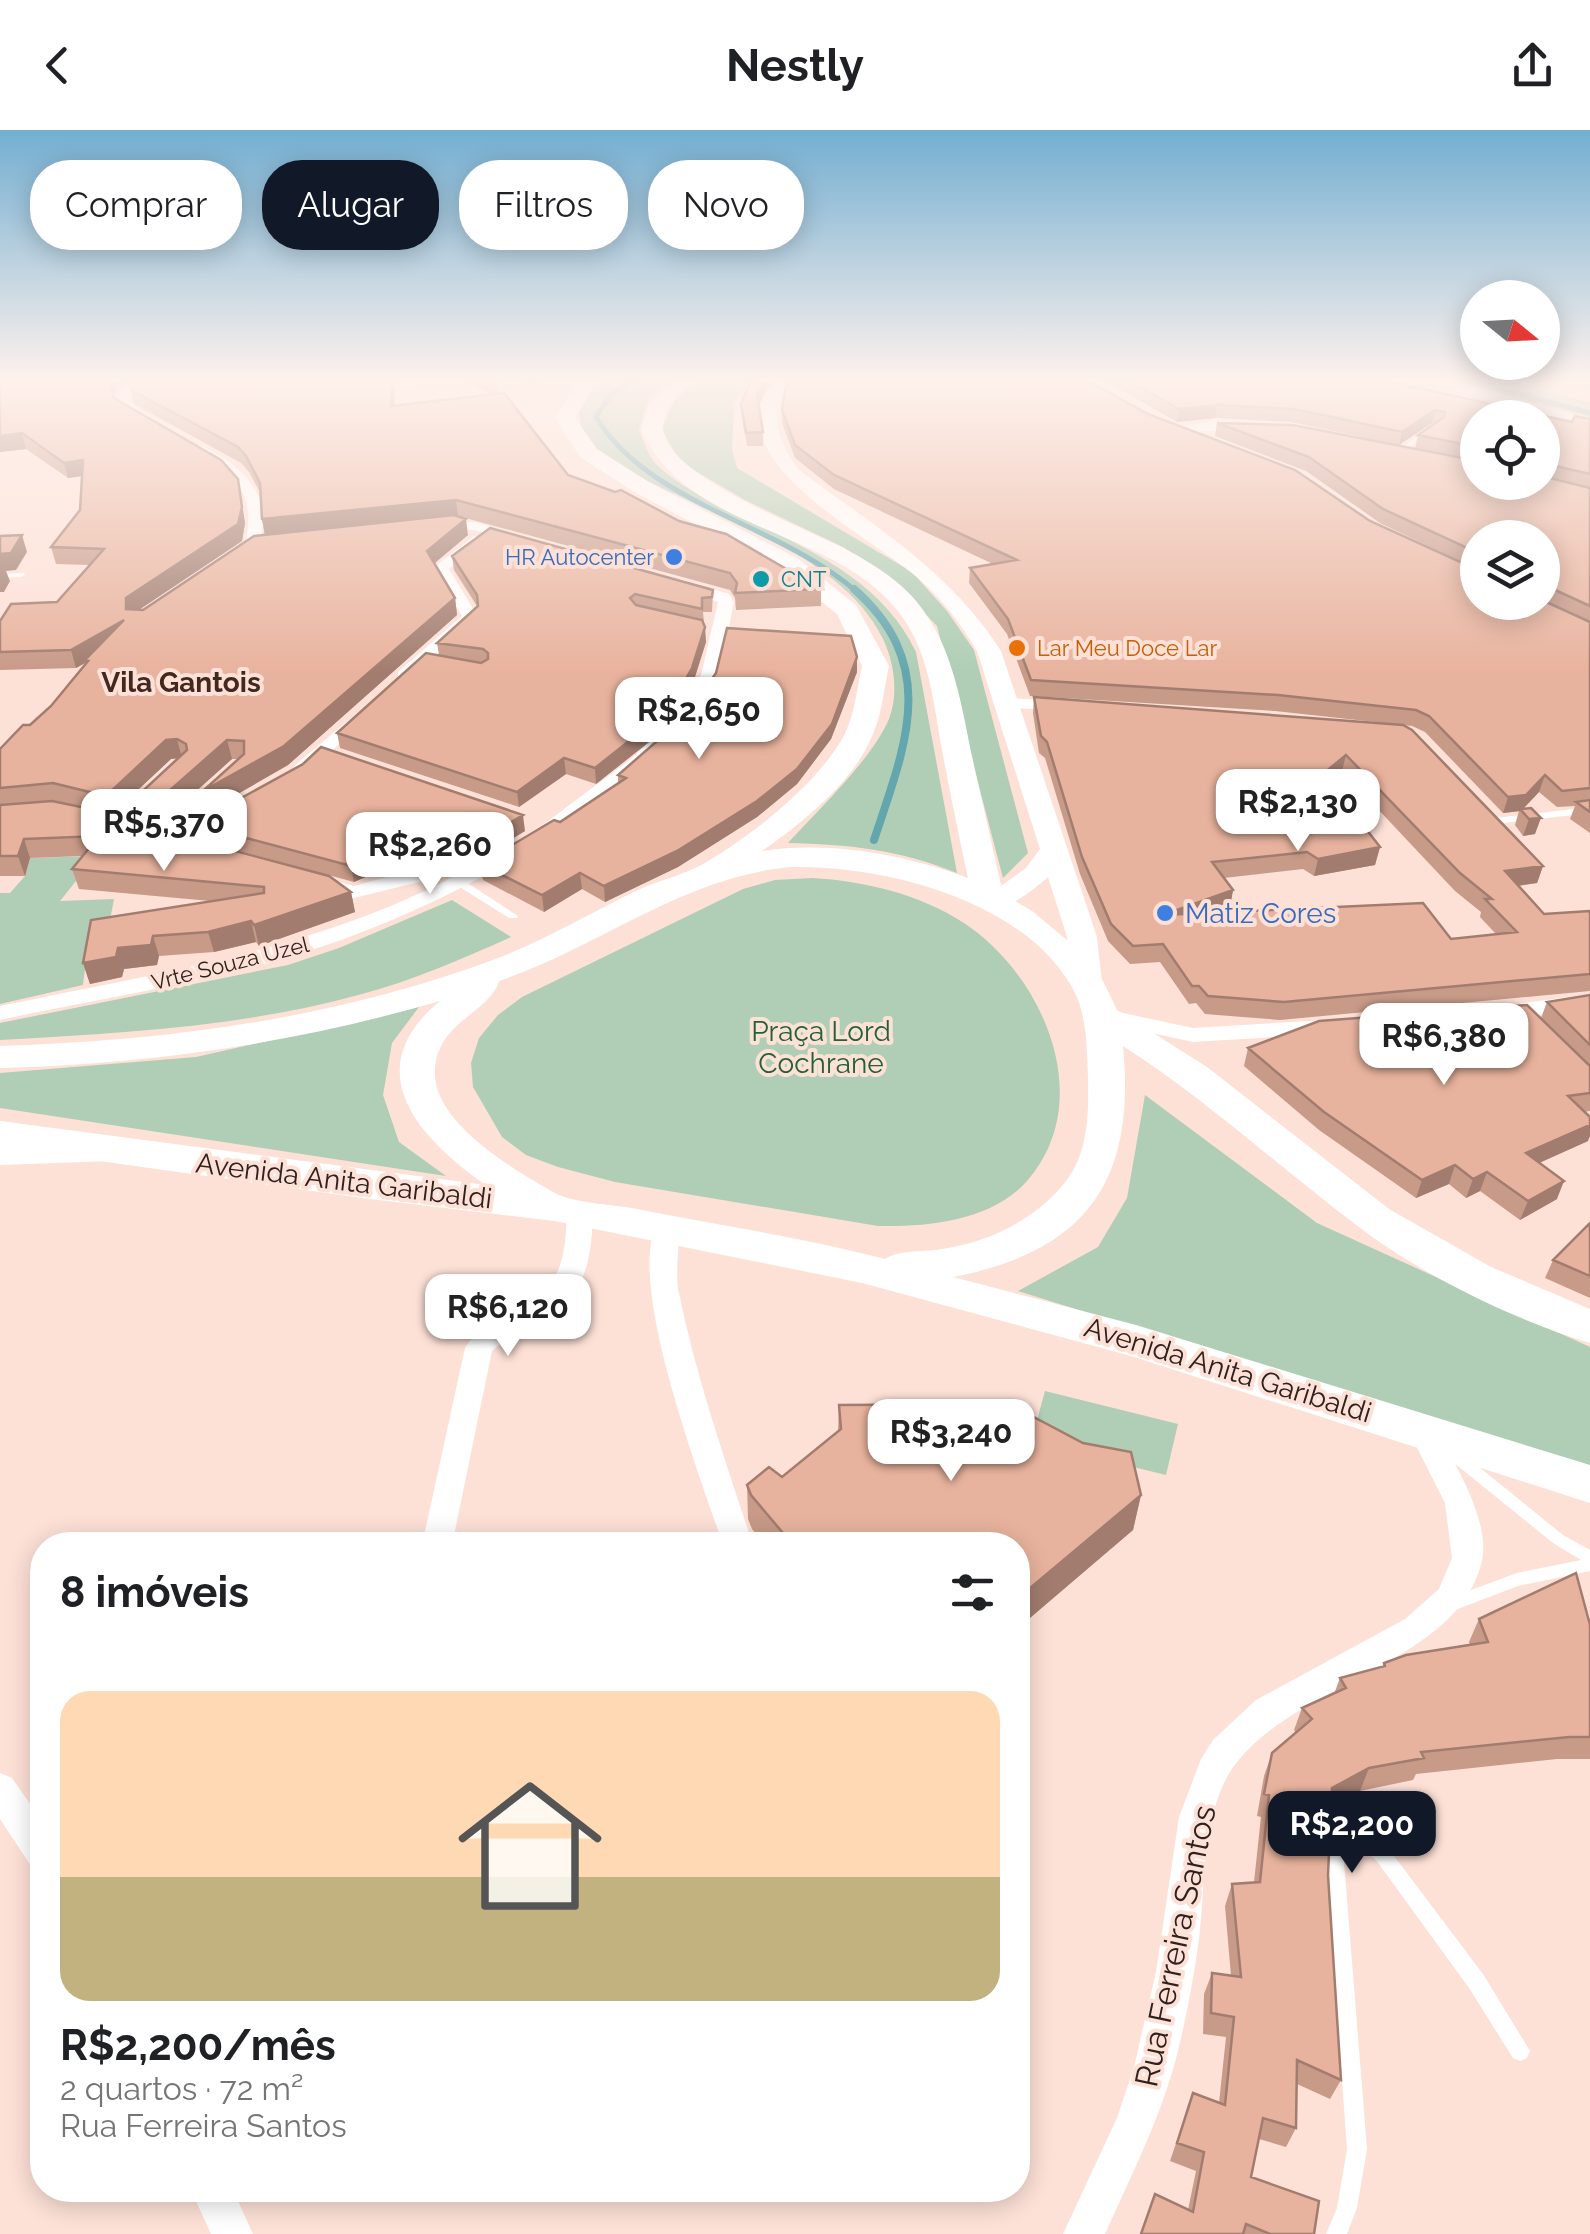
<!DOCTYPE html>
<html lang="pt">
<head>
<meta charset="utf-8">
<style>
  :root { --surface:#fff; --page:#f2f2f2; --text:#202124; --muted:#757577; --line:#e0e0e0; --accent:#111827 }
  body { margin:0; font-family:Raleway,sans-serif; background:var(--page); color:var(--text); height:100vh; display:flex; flex-direction:column; font-size:38px; white-space:nowrap }
  * { box-sizing:border-box; margin:0 }
  p { font-size:32px; color:var(--muted) }
  .icon { flex:none; width:55px; height:55px; fill:none; stroke:currentColor; stroke-width:2; stroke-linecap:round; stroke-linejoin:round }
  .map { position:relative; flex:1; overflow:hidden }
  .drawer { position:absolute; left:30px; top:1402px; width:1000px; height:670px; display:flex; flex-direction:column; background:var(--surface); border-radius:40px; box-shadow:0 5px 25px #0003 }
  .drawer>* { flex:none }
  .top-card { position:absolute; left:30px; top:30px; width:1000px; height:90px; display:flex; gap:20px }
  .needle { width:65px; rotate:108deg }
  .controls { position:absolute; left:1460px; top:150px; display:grid; gap:20px }
  .controls a { display:grid; place-items:center; width:100px; height:100px; border-radius:50%; background:var(--surface); box-shadow:0 5px 25px #0003; font-size:50px }
  .price { position:absolute; translate:-50% -85px; padding:0 22px; border-radius:20px; background:#fff; color:#222; font-size:32px; line-height:65px; filter:drop-shadow(0 2px 5px #0008) }
  .price::after { content:''; position:absolute; left:50%; top:60px; width:30px; height:22px; margin-left:-15px; background:inherit; clip-path:polygon(0 0,100% 0,50% 100%) }
  .price.active { background:var(--accent); color:#fff }
  ul { padding:0; list-style:none }
  li { display:grid; align-content:center; gap:20px; height:530px; padding:0 30px }
  li+li { border-top:2px solid var(--line) }
  li span { display:grid; place-items:center; height:310px; border-radius:30px; color:#555 }
  li>.icon { margin-inline-start:auto }
  span .icon { width:180px; height:180px; fill:#fffc; stroke-width:1 }
  li b { font-size:42px }
  h2 { display:flex; justify-content:space-between; align-items:center; height:120px; padding:0 30px; font-size:42px }
  .chip { padding:0 35px; border-radius:40px; background:var(--surface); box-shadow:0 5px 25px #0003; font-size:35px; line-height:90px }
  .chip.active { background:var(--accent); color:#fff }
  header { display:flex; justify-content:space-between; align-items:center; height:130px; padding:0 30px; background:var(--surface); font-size:45px; font-weight:700 }
  .map>svg:first-child { display:block }
</style>
</head>
<body>
<header><svg class="icon" aria-label="back" viewBox="0 0 24 24"><path d="M15 5l-7 7 7 7"/></svg>Nestly<svg class="icon" aria-label="share" viewBox="0 0 24 24"><path d="M12 15V3M7 8l5-5 5 5M5 13v7h14v-7"/></svg></header>
<div class="map">
<svg width="1590" height="2104" viewBox="0 0 1590 2104">
  <rect width="100%" height="100%" fill="#fde1d7"/>
  <path fill="#afceb5" d="M600,248H677L649,266L639,300C644,311 648,326 656,334C676,354 704,367 729,380C800,416 880,446 916,522L957,743C901,720 847,714 788,713C818,680 872,629 889,589C899,563 894,532 883,509C844,429 729,392 654,354C632,343 599,329 585,307C581,300 580,286 578,278Z
    M702,248H753L734,270L732,319L737,338L912,442L947,481L974,520L1028,723L1003,748L937,496L904,462L843,417L745,370L680,332L662,299L676,266Z
    M1442,248H1494L1590,272V287Z
    M96,726L60,771L114,769L107,806L88,814L83,855L0,874V763H10L25,746L30,728Z
    M812,748C865,751 919,764 964,793C1043,845 1098,970 1027,1051C992,1091 927,1097 878,1096L615,1052L558,1037L526,1025L502,1007L473,957L471,933L479,908L498,885L522,867L743,759L775,750Z
    M452,770L511,807C462,829 414,850 362,864C244,897 121,903 0,910V893L288,835L339,818Z
    M419,877L392,913L383,965L399,1012L446,1046L0,978V943L196,927Z
    M1145,965L1317,1093L1590,1217V1340L1018,1161L1098,1117L1127,1068Z
    M1045,1261L1178,1294L1166,1345L1031,1312Z"/>
  <g fill="none" stroke-linecap="round" stroke-linejoin="round">
    <path stroke="#64a6ae" stroke-width="5" d="M641,248L612,263L596,287C649,375 780,394 857,462
      M1465,248L1590,283"/>
    <path stroke="#64a6ae" stroke-width="8" d="M854,459C941,536 905,616 874,710"/>
    <path fill="#fff" fill-rule="evenodd" d="M398,248H404L405,254L431,248H444L402,258L399,256Z
      M1552,248H1558V258L1553,257Z
      M1577,248L1590,249V253L1578,249Z
      M1429,299L1434,300L1402,322H1398V320Z
      M24,443L25,445L21,447L0,448V444Z
      M1590,677V683L1495,694L1490,691L1495,688Z
      M459,749L463,750L518,786L517,788H509L455,754V750Z
      M1453,1318L1458,1320L1563,1405L1590,1420V1441L1518,1456L1450,1482L1444,1480L1442,1475L1444,1470L1517,1443L1581,1430L1553,1413L1448,1328L1446,1324L1448,1320Z
      M1344,1705H1368L1388,1718L1483,1844L1530,1921L1527,1928L1520,1931L1513,1928L1469,1858L1376,1730L1365,1721H1349L1344,1732L1367,2019L1357,2078L1347,2104H1326L1337,2078L1347,2019L1326,1732L1338,1707Z"/>
    <path fill="#fff" fill-rule="evenodd" d="M130,248H142L128,272L155,290V296C140,297 121,285 116,272Z
      M1216,290L1254,296C1247,300 1173,304 1167,300Z
      M189,314C201,314 209,319 218,325C254,346 274,377 257,418L245,415C257,359 235,345 189,320Z
      M433,392H475L528,409L521,413L474,400L428,399L426,396Z
      M474,406L486,409L449,439L478,487L410,550H398V542L462,486L433,438Z
      M680,449L729,464L734,472C727,503 724,539 708,567C680,614 631,650 588,681C488,751 378,804 260,835C174,858 87,871 0,890V876C160,842 319,820 464,741L354,768L310,756V748L317,746L354,756L438,733L491,726L544,694L631,629L683,578L701,545L718,472L675,457L672,454Z
      M1007,568L1067,571L1076,576L1067,581L1001,577L998,573Z
      M363,578L369,579V587L306,644H294V636Z
      M230,639L239,645L237,649L179,701L216,682L223,680L233,686L180,716L152,713L150,707H137L109,692L151,652H165V660L132,691L151,699L153,704Z
      M1590,864V878L1501,890L1490,883L1501,876Z
      M1109,880L1193,898L1326,890L1337,897L1326,904L1193,912L1101,892L1098,887Z
      M580,1072L593,1081C592,1124 587,1166 546,1189C527,1200 508,1206 492,1221L452,1415H422L465,1218C474,1203 486,1195 502,1187C558,1161 565,1142 567,1081Z
      M667,1088L676,1091C682,1101 675,1140 678,1159C696,1247 725,1330 753,1415H723C701,1348 624,1150 658,1091Z
      M1421,1287L1431,1290C1450,1325 1491,1389 1482,1430C1461,1531 1302,1551 1237,1632C1201,1677 1206,1754 1199,1809C1194,1846 1187,1884 1178,1921C1162,1985 1132,2044 1105,2104H1063L1117,1988L1134,1937L1156,1842L1179,1687L1201,1629L1213,1610L1256,1570L1405,1489L1439,1459L1452,1428L1445,1373L1407,1298L1411,1290Z
      M0,1643L12,1648L42,1691V1738L29,1733L0,1689Z
      M191,2060H233L253,2104H211Z"/>
    <path fill="#fff" fill-rule="evenodd" d="M100,1014L111,1017L116,1024L111,1031L0,1035V1015Z"/>
    <path fill="#fff" fill-rule="evenodd" d="M777,248H794C770,280 774,307 798,339C872,395 950,440 1001,521L1097,807L1102,853L1098,859H1076L1072,853L1067,807L1048,747C1032,761 1006,783 984,777L980,771L1026,738L1040,719L977,521C961,494 943,470 919,449C872,406 705,327 777,248Z"/>
    <path fill="#fff" fill-rule="evenodd" d="M579,248H599L575,288L597,319L652,354L797,428L856,475L889,536C884,558 882,584 873,604C854,652 802,693 762,721C831,711 902,724 968,748C959,706 950,663 942,620C934,577 930,526 903,488C840,397 687,405 641,299L649,274L676,248H697C684,264 665,273 663,296C659,345 815,402 853,423C879,438 906,455 923,480C955,524 962,579 973,631C983,675 993,720 1003,764L1032,781L1079,820L1103,851L1117,880L1207,937L1389,1079L1491,1137L1590,1179V1213C1516,1191 1420,1144 1359,1097C1279,1037 1207,970 1123,916C1136,1050 1088,1121 953,1147L1136,1195L1590,1335V1373L1131,1226L862,1153L555,1091L362,1068L0,1017V991L486,1055C419,1009 356,940 440,871C296,913 151,934 0,938V916C167,911 332,889 490,831C542,812 590,783 640,759C660,750 684,745 703,734C749,708 815,656 842,609C854,589 857,559 862,536L837,484L780,439L636,363L581,328L555,288ZM791,737C884,735 1024,770 1073,859C1087,884 1087,919 1088,948C1089,985 1088,1027 1062,1056C1029,1094 985,1113 936,1120C918,1122 899,1120 885,1129C802,1107 716,1095 632,1078C613,1075 572,1072 557,1064C518,1042 439,997 435,947C432,892 490,884 499,851C600,817 682,747 791,737Z
      M1415,248H1446L1590,289V301Z"/>
  </g>
  <path fill="#c89a88" fill-rule="evenodd" d="M0,248H127L113,265L114,268L238,349L245,393L242,411L139,480H143L265,405L262,389L261,364L249,342L241,333L134,274L129,253L132,248H395L394,275L491,264L456,248H493L497,253L498,264L568,345L679,391L821,459V476L736,480L735,468L730,460L458,386L468,405L434,433L455,468L457,485L288,635L208,681L238,629H232L156,697L139,689L133,670L178,628L171,629L113,683L145,697L351,762L355,782L259,816L256,812L214,822L159,826L157,835L124,839L122,847L90,854L83,833L210,771L79,759L72,739L83,726L30,728L25,746H0V619L30,595L51,576L85,534V533L76,538L0,540V491L57,472L90,435L56,434L51,417L80,380L82,346L68,348L26,319L0,322Z
    M507,248H547L533,254Z
    M752,248H773L758,275L763,302V316H747L742,287L741,274Z
    M1100,248H1396V253L1572,292L1590,289V703L1570,689L1575,676L1557,677L1539,662L1523,679L1531,678L1535,704L1523,706L1515,695L1519,681L1503,683L1425,602L1412,596L1275,581L1030,566L1007,504L969,453L970,438L993,434L834,359L795,328L782,293V280L1090,252L1148,284L1542,472V408H1478V440L1380,393L1306,341L1215,306L1217,293L1415,318L1418,305L1435,293H1432L1399,315L1291,292L1215,288L1177,292ZM1478,288L1542,352H1478Z
    M452,426L713,460L712,482H703L706,512L693,553L681,574L649,612L596,654L566,644L519,677L340,618L337,603L439,525L437,513L477,476L454,440Z
    M857,527V542L831,609L797,654L757,687L678,737L605,772L582,759L544,782L483,750L480,734L560,692L618,653V645Z
    M1034,567L1403,595L1543,736L1537,753L1518,756L1544,784L1590,781V861L1280,890L1205,884L1196,873L1189,874L1160,832L1130,834L1108,811L1080,744L1045,628L1039,623L1033,583ZM1342,641L1455,761L1481,782L1480,787L1496,804L1451,809L1215,783L1230,777L1233,760L1224,748L1303,739L1314,746L1375,735L1380,717L1329,652Z
    M194,694L525,701L490,722L440,729L425,721L354,752L199,710Z
    M1590,865V981L1584,982L1588,1011L1539,1033L1557,1069L1520,1090L1480,1061L1466,1068L1449,1054L1416,1068L1319,1000L1244,936L1248,918L1541,888L1547,872Z
    M1590,1093V1168L1545,1148L1553,1130Z
    M839,1275L1141,1365L1133,1400L1024,1493H1018V1415H765L752,1399L748,1389L747,1355L782,1347L838,1301Z
    M1479,1489L1590,1495V1629H1557L1416,1644L1413,1650L1360,1661L1332,1675L1328,1745L1341,1950L1330,1969L1297,1954L1296,1998L1286,2017L1259,2009L1251,2047L1314,2104H1140L1155,2064L1188,2080L1196,2041L1170,2031L1193,1963L1219,1973L1226,1907L1203,1904L1204,1864L1212,1843L1231,1846L1225,1776L1232,1754L1254,1752L1261,1687L1257,1686L1264,1646L1272,1623L1296,1603L1294,1600L1302,1578L1334,1564L1340,1548L1382,1537L1384,1533L1470,1515L1469,1512Z"/>
  <path fill="#a27d6f" d="M111,248H127L113,265L109,250Z
    M392,248H395L394,291L391,276Z
    M532,248H547L533,254Z
    M766,248H773L757,278V265Z
    M1217,275L1215,288L1177,292L1179,279Z
    M1435,280L1432,293L1399,315L1402,302Z
    M22,303L26,319L0,322V306Z
    M83,330L88,345L68,348L64,333Z
    M238,349L245,393L242,411L131,485L126,479V468Z
    M456,370L458,386L265,406L262,389Z
    M466,389L468,405L429,438L427,421Z
    M22,405L27,422L16,440L6,441L10,451L4,462H0V424Z
    M455,468L457,485L288,635L208,681L203,661Z
    M124,490L84,531L85,533L76,538L71,520Z
    M705,497L706,512L693,553L681,574L649,612L596,654L595,638Z
    M857,527V542L831,609L797,654L757,687L678,737L605,772L604,756Z
    M177,609L182,628L171,629L111,685L106,666L166,610Z
    M227,610L232,629L156,697L151,677Z
    M1346,625L1342,641L1319,661L1323,644Z
    M564,628L566,644L519,677L517,662Z
    M1545,645L1539,662L1521,681L1503,683L1508,667Z
    M523,685L525,701L490,722L440,729L437,713Z
    M1541,688L1535,704L1523,706L1529,689Z
    M423,705L425,721L354,752L351,736Z
    M24,709L30,728L25,746L18,726Z
    M1380,717L1375,735L1314,746L1318,729Z
    M1543,736L1537,753L1500,758L1505,741Z
    M580,743L582,759L544,782L542,765Z
    M1233,760L1230,777L1160,802L1163,785Z
    M351,762L355,782L259,816L254,795Z
    M251,791L256,812L214,822L208,802Z
    M153,806L159,826L157,835L124,839L122,847L90,854L83,833Z
    M1590,995V1006L1588,1011L1519,1042L1526,1023Z
    M1455,1035L1449,1054L1416,1068L1422,1050Z
    M1487,1042L1480,1061L1466,1068L1473,1049Z
    M1564,1051L1557,1069L1520,1090L1528,1071Z
    M1141,1365L1133,1400L1024,1493L1029,1459Z
    M1369,1638L1360,1661L1323,1680L1332,1658Z"/>
  <path fill="#e8b39e" stroke="#a27d6f" stroke-width="2.5" fill-rule="evenodd" d="M0,248H111L109,250L114,268L221,330L238,349L242,377L238,394L126,468V479L143,480L254,406L454,385L466,389L427,421L455,468L284,616L203,661L244,624V611L227,610L151,677L133,670L187,620L186,614L177,609L166,610L106,666L53,653L0,658V619L23,595H30L51,576L88,531H84L124,490L71,520L0,522V491L11,474L57,472L104,419L51,417L80,380L83,330L64,333L22,303L0,306Z
    M132,248H392L391,276L504,263L568,345L615,362L621,360L679,391L726,404L821,459L735,463L737,453L730,443L456,370L262,389L260,353L246,326L238,317L131,260L129,253Z
    M752,248H766L757,265L763,302L746,303L741,274Z
    M790,248H1088L1090,252L1148,284L1295,340L1370,391L1478,440V472H1542V470L1590,492V658L1562,661L1545,645L1526,665L1508,667L1429,586L1416,580L1278,565L1031,550L1008,489L970,438L1017,430L834,345L795,315L782,280L785,260Z
    M1124,248H1396V253L1572,292L1575,286L1590,289V344L1547,334L1542,335V288H1478V317L1418,305L1444,287L1445,282L1435,280L1402,302L1294,279L1217,275L1179,279Z
    M1217,293L1293,295L1478,331V352H1542V346L1590,358V476L1542,454V408H1478V423L1383,379L1309,327Z
    M490,398L713,460L712,467L702,468V479L635,464L630,468L636,475L702,490L705,497L692,538L680,559L648,596L595,638L564,628L517,662L337,603L426,523L481,533L488,529V523L483,519L437,513L478,476L477,465L452,426Z
    M22,405L11,423L0,424V406Z
    M727,498L851,506L857,527L832,594L797,639L757,671L677,721L604,756L580,743L542,765L480,734L554,690L560,692L626,648L618,645L686,586L716,543Z
    M1034,567L1403,595L1412,600L1543,736L1505,741L1544,784L1590,781V844L1284,872L1208,866L1199,856H1192L1163,814L1133,816L1111,794L1082,727L1047,612L1041,606ZM1346,625L1460,743L1492,769H1485L1517,802L1451,809L1423,773L1163,785L1233,760L1212,732L1307,722L1318,729L1380,717L1323,644Z
    M321,617L523,685L488,706L437,713L423,705L351,736L194,694L303,634Z
    M1590,670V682L1576,672Z
    M52,671L120,685L145,697L329,746L351,762L254,795L251,791L208,802L153,806L151,815L118,818L116,827L83,833L91,790L264,763V757L72,739L99,706L24,709L18,726H0V675Z
    M1531,678L1541,688L1529,689L1520,679Z
    M1590,865V915L1547,872Z
    M1527,875L1590,936V963L1568,966L1590,987V995L1526,1023L1564,1051L1528,1071L1487,1042L1473,1049L1455,1035L1422,1050L1324,982L1248,918L1319,891Z
    M1590,1093V1146L1553,1130Z
    M1009,1274L1083,1313L1131,1322L1141,1365L1029,1459L1018,1460V1415H793L751,1365L747,1355L769,1337L782,1347L841,1299L839,1275Z
    M1576,1443L1590,1495V1607H1569L1421,1622L1424,1628L1369,1638L1332,1658L1328,1745L1341,1950L1297,1930L1296,1998L1263,1988L1251,2047L1319,2071L1314,2104H1270L1246,2094L1243,2104H1141L1155,2064L1193,2082L1204,2022L1177,2013L1193,1963L1225,1975L1234,1887L1211,1883L1212,1843L1241,1847L1232,1754L1260,1752L1269,1665L1264,1664L1272,1623L1312,1589L1302,1578L1346,1558L1340,1548L1385,1536L1384,1533L1406,1525L1488,1512L1479,1489Z"/>
  <linearGradient id="sky" x2="0" y2="1"><stop stop-color="#73aed1"/><stop offset="0.46" stop-color="#fef2ed"/><stop offset="1" stop-color="#fef2ed" stop-opacity="0"/></linearGradient>
  <rect width="1590" height="543" fill="url(#sky)"/>
  <g fill="#3f7fe0" stroke="#fde1d7" stroke-width="4">
    <circle cx="674" cy="427" r="10"/>
    <circle cx="1165" cy="783" r="10"/>
  </g>
  <circle fill="#0f9aa8" stroke="#fde1d7" stroke-width="4" cx="761" cy="449" r="10"/>
  <circle fill="#e8710a" stroke="#fde1d7" stroke-width="4" cx="1017" cy="518" r="10"/>
  <g text-anchor="middle" dominant-baseline="central" stroke-width="8" stroke-linejoin="round" paint-order="stroke">
    <g font-size="22" fill="#366cbe" stroke="#fde1d7" text-anchor="end">
      <text x="654" y="427">HR Autocenter</text>
    </g>
    <g font-size="22" fill="#0d838f" stroke="#fde1d7" text-anchor="start">
      <text x="781" y="449">CNT</text>
    </g>
    <g font-size="22" fill="#c56008" stroke="#fde1d7" text-anchor="start">
      <text x="1037" y="518">Lar Meu Doce Lar</text>
    </g>
    <g font-size="22" fill="#2f221e" stroke="#fde1d7">
      <text transform="translate(230 833) rotate(-14)">Vrte Souza Uzel</text>
    </g>
    <g font-size="28" font-weight="bold" fill="#42291f" stroke="#fde1d7">
      <text x="181" y="552">Vila Gantois</text>
    </g>
    <g font-size="28" fill="#366cbe" stroke="#fde1d7" text-anchor="start">
      <text x="1185" y="783">Matiz Cores</text>
    </g>
    <g font-size="28" fill="#216337" stroke="#fde1d7">
      <text x="821" y="901">Praça Lord<tspan x="821" dy="32">Cochrane</tspan></text>
    </g>
    <g font-size="28" fill="#2f221e" stroke="#fde1d7">
      <text transform="translate(344 1051) rotate(7)">Avenida Anita Garibaldi</text>
      <text transform="translate(1228 1240) rotate(17)">Avenida Anita Garibaldi</text>
    </g>
    <g font-size="32" fill="#2f221e" stroke="#fde1d7">
      <text transform="translate(1175 1816) rotate(-78)">Rua Ferreira Santos</text>
    </g>
  </g>
</svg>
<div class="controls">
<a><svg class="needle" viewBox="-14 -14 28 28"><path d="M0-13l5 13h-10z" fill="#e53935"/><path d="M0 13l5-13h-10z" fill="#757577"/></svg></a>
<a><svg class="icon" aria-label="locate" viewBox="0 0 24 24"><circle cx="12" cy="12" r="6"/><path d="M12 2v4M12 18v4M2 12h4M18 12h4"/></svg></a>
<a><svg class="icon" aria-label="layers" viewBox="0 0 24 24"><path d="M12 4l9 5-9 5-9-5zM3 14l9 5 9-5"/></svg></a>
</div>
<b class="price" style="left:699px;top:632px">R$2,650</b>
<b class="price" style="left:1298px;top:724px">R$2,130</b>
<b class="price" style="left:164px;top:744px">R$5,370</b>
<b class="price" style="left:430px;top:767px">R$2,260</b>
<b class="price" style="left:1444px;top:958px">R$6,380</b>
<b class="price" style="left:508px;top:1229px">R$6,120</b>
<b class="price" style="left:951px;top:1354px">R$3,240</b>
<b class="price active" style="left:1352px;top:1746px">R$2,200</b>
<div class="top-card">
<a class="chip">Comprar</a>
<a class="chip active">Alugar</a>
<a class="chip">Filtros</a>
<a class="chip">Novo</a>
</div>
<section class="drawer">
<h2>8 imóveis<svg class="icon" aria-label="filters" viewBox="0 0 24 24"><path d="M4 7h16M4 17h16"/><circle cx="9" cy="7" r="2"/><circle cx="15" cy="17" r="2"/></svg></h2>
<ul>
<li><span style="background:linear-gradient(#ffd9b3 60%,#c2b280 0)"><svg class="icon" aria-label="home" viewBox="0 0 24 24"><path d="M3 11l9-7 9 7M6 9v11h12V9"/></svg></span><div><b>R$2,200/mês</b><p>2 quartos · 72 m²</p><p>Rua Ferreira Santos</p></div></li>
</ul>
</section>
</div>
</body>
</html>
